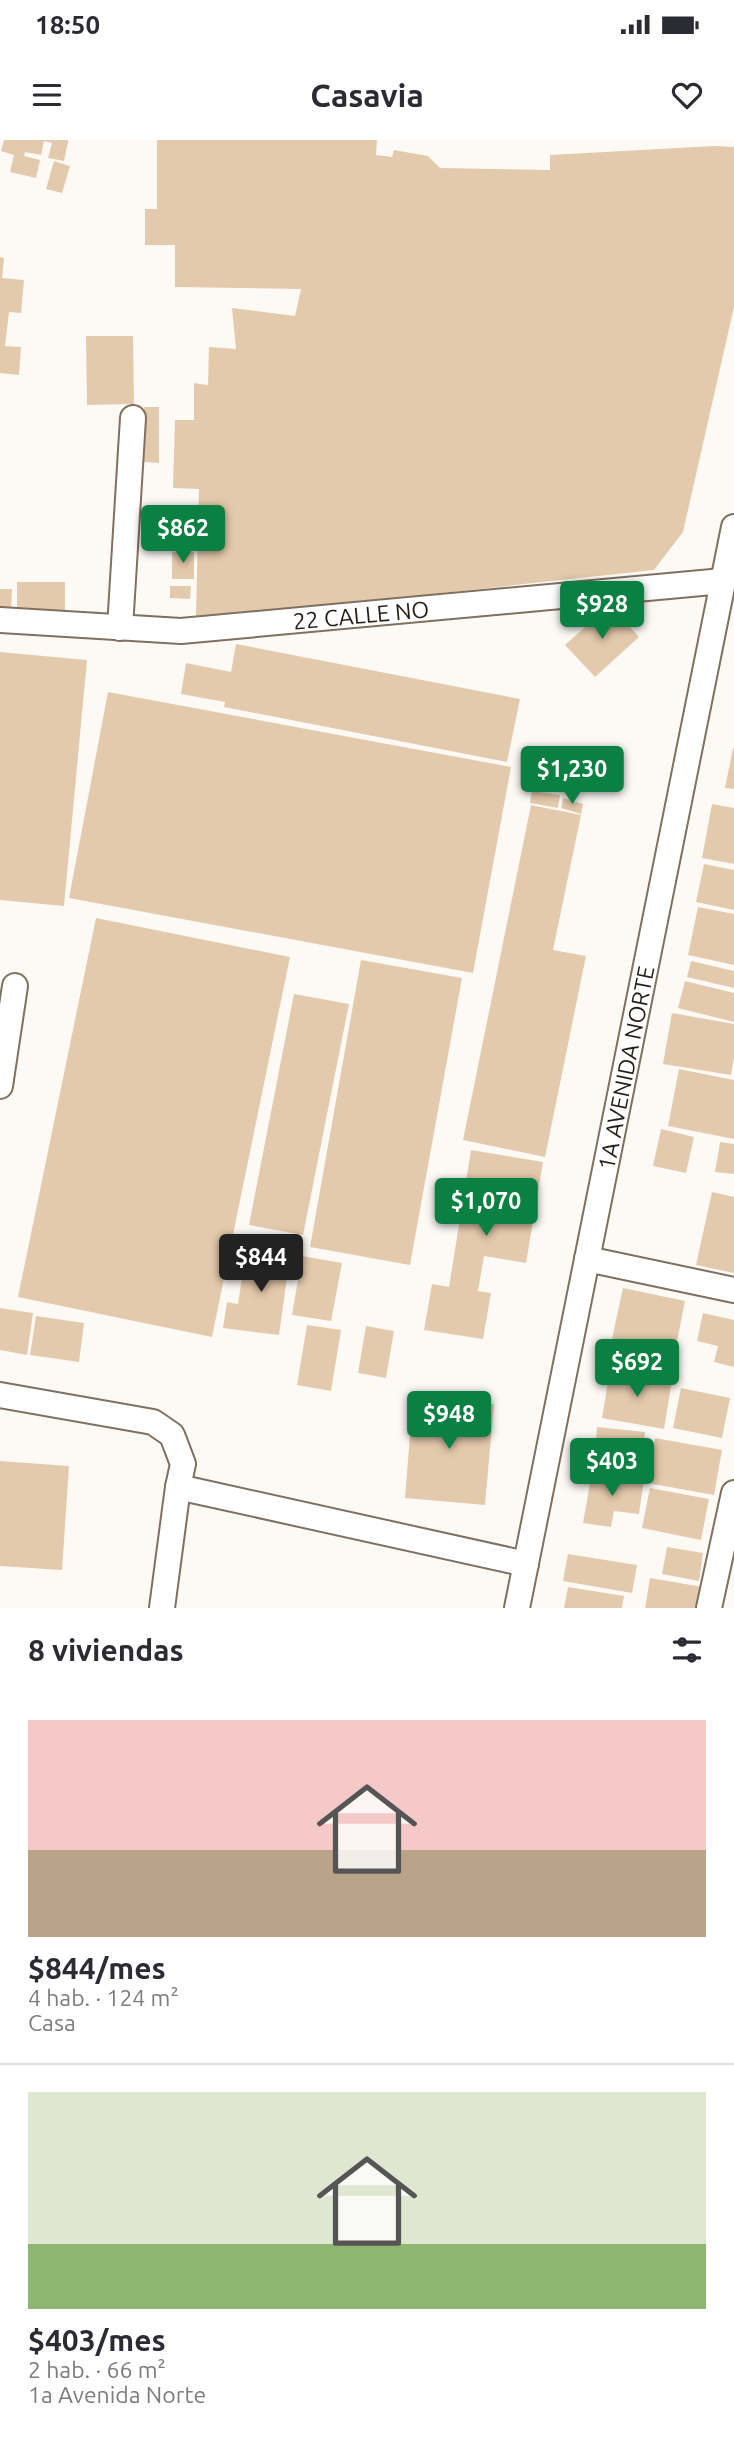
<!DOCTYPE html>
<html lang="es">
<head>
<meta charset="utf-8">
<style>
  :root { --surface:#fff; --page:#f7f7f7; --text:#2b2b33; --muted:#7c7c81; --line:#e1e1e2; --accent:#0b8043 }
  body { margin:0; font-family:Ubuntu,sans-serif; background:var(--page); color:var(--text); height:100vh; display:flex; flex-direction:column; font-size:26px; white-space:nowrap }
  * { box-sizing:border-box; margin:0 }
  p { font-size:23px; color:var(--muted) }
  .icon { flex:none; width:38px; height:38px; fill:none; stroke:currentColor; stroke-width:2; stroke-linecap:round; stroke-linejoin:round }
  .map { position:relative; height:1468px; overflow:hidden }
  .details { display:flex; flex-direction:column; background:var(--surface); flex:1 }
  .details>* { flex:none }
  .price { position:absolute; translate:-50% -60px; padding:0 16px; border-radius:7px; background:var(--accent); color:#fff; font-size:23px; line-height:46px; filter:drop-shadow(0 2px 4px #0008) }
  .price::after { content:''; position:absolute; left:50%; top:42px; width:21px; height:16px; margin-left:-10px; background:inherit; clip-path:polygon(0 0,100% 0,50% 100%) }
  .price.selected { background:#222; color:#fff }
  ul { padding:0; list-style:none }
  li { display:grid; align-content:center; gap:14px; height:371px; padding:0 28px }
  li+li { border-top:2px solid var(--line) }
  li span { display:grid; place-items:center; height:217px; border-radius:0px; color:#555 }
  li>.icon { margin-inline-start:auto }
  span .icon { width:126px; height:126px; fill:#fffc; stroke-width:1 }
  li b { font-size:30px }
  h2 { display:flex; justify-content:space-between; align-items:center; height:84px; padding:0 28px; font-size:30px }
  .status { display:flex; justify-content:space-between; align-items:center; height:49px; padding:0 35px; background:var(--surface); direction:ltr }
  .status svg { height:19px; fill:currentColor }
  header { display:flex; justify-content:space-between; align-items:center; height:91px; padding:0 28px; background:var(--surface); font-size:32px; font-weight:600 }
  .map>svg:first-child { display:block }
</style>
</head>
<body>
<div class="status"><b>18:50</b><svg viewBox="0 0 49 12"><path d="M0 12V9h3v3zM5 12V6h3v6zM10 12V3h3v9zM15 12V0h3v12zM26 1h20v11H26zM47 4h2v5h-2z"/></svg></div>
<header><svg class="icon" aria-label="menu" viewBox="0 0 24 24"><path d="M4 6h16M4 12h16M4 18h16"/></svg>Casavia<svg class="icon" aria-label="heart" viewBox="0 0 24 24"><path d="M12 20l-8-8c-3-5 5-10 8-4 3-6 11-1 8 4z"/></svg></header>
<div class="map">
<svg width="734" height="1468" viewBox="0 0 734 1468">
  <rect width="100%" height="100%" fill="#fdfaf6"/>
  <path fill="#e4caac" d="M4,0H68V2L64,21L48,18L52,3L44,1L41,15L25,12L24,16L40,20L36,38L10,32L14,15L1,11Z
    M157,0H377L376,15L392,17L394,10L428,16L440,28L550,30V15L714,6L734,7V167L683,392L654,430L221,477L196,476L199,349L173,348L175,280H194V243L208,245L209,207L236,209L232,168L295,176L301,149L175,147V105H145V69H157Z
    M54,21L70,26L62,53L46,49Z
    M0,117L4,118L2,138L24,140L21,173L9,172L5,206L21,207L19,235L0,233Z
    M86,196H133L134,264L87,265Z
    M144,267H159V323L144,322Z
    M172,412H194V439H172Z
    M17,442H65V473L17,472Z
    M170,446H191L190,459L170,458Z
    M0,449H12L11,472H0Z
    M610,465L639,497L595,537L565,505Z
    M236,504L520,559L507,622L224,567L225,562L181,554L186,523L231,532Z
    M0,512L87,520L64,766L0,760Z
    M108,552L511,627L473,833L69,758Z
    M733,608H734V649L725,648Z
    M532,651L560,655L558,668L530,663Z
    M563,658L583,664L581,674L561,668Z
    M712,664L734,668V724L702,718Z
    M531,665L581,675L553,810L586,816L545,1017L463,1000Z
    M704,724L734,730V770L696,762Z
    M698,767L734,774V825L688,815Z
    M96,778L290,817L212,1197L18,1157Z
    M361,820L462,838L410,1125L310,1107Z
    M691,821L734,831V848L687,837Z
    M685,841L734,853V882L678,868Z
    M294,854L349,864L303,1095L249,1085Z
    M672,873L734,884V917L731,935L663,924Z
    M679,929L734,940V999L668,986Z
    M661,989L694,997L686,1033L653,1026Z
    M720,1002L734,1004V1034L715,1032Z
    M471,1010L543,1022L526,1123L484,1116L478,1151L491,1153L483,1199L424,1190L432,1144L449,1147Z
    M712,1052L734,1057V1133L696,1125Z
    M272,1106L291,1109L279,1195L223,1188L227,1162L238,1164L246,1112L270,1116Z
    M302,1116L342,1123L331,1181L292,1175Z
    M623,1148L685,1161L675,1211L612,1199Z
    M0,1168L33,1173L27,1215L0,1210Z
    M703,1173L734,1180V1227L714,1222L718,1206L697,1201Z
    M36,1176L84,1183L79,1222L30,1215Z
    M307,1185L341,1190L331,1251L297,1245Z
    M366,1186L394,1191L386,1238L358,1233Z
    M617,1203L672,1215L667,1236L612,1224Z
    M610,1230L672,1240L664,1289L602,1278Z
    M681,1248L730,1258L722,1298L673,1288Z
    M413,1257L494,1264L485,1365L405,1358Z
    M597,1287L645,1292L642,1320L595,1315Z
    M655,1298L722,1310L714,1355L647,1343Z
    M0,1321L69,1326L62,1430L0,1426Z
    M592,1332L644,1340L639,1374L614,1371L611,1387L583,1383Z
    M650,1348L709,1359L701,1400L642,1388Z
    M667,1407L703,1413L699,1441L662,1434Z
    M568,1414L637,1425L632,1453L563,1441Z
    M650,1438L703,1447L699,1468H645Z
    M568,1447L624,1456L622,1468H564Z"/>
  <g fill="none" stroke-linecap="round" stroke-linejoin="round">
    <g stroke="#7f7060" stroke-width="28">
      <g id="minor">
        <path id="s1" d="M0,480L181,491L723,441"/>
        <path d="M120,488L133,278"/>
        <path d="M0,946L15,846"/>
        <path d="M587,1119L734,1150"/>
        <path d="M0,1255L153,1282L172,1295L183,1324L178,1347L162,1468"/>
        <path d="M178,1347L526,1424"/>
        <path id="s2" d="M517,1468L734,387"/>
        <path d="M709,1468L734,1353"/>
      </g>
    </g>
    <use href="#minor" stroke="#fff" stroke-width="24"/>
  </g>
  <g text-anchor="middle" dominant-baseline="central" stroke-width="5" stroke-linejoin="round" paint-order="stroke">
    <g font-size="23" fill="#241e17" stroke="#fff">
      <text stroke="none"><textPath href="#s1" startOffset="362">22 CALLE NO</textPath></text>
      <text stroke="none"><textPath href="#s2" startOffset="551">1A AVENIDA NORTE</textPath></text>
    </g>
  </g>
</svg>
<b class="price" style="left:183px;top:425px">$862</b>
<b class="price" style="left:602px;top:501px">$928</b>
<b class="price" style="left:572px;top:666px">$1,230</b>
<b class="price" style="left:486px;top:1098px">$1,070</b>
<b class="price selected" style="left:261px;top:1154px">$844</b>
<b class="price" style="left:637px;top:1259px">$692</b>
<b class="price" style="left:449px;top:1311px">$948</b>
<b class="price" style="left:612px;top:1358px">$403</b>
</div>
<section class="details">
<h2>8 viviendas<svg class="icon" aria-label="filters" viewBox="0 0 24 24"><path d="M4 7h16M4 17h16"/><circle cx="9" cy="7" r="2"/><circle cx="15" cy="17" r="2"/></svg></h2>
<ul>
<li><span style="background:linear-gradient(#f6c9c9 60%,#b9a48a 0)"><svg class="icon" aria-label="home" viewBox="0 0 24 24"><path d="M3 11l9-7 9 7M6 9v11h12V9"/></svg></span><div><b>$844/mes</b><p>4 hab. · 124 m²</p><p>Casa</p></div></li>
<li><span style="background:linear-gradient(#dfe7d0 70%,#8fb573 0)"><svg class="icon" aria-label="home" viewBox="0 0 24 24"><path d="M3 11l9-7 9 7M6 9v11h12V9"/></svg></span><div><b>$403/mes</b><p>2 hab. · 66 m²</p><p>1a Avenida Norte</p></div></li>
</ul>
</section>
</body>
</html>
